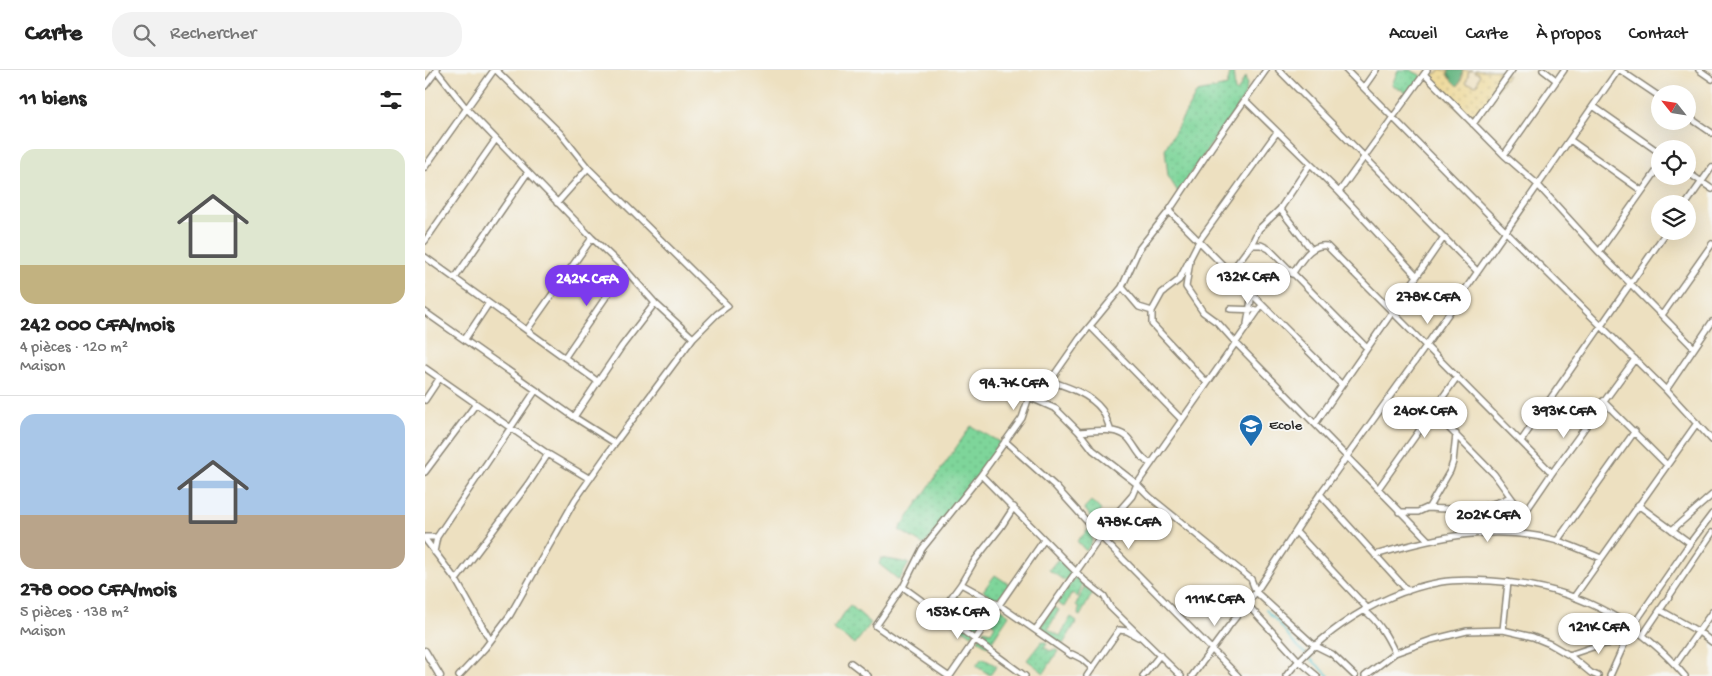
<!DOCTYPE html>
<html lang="fr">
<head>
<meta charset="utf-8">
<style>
  :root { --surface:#fff; --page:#f2f2f2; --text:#222; --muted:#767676; --line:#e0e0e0; --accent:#7c3aed }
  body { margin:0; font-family:"Gochi Hand",sans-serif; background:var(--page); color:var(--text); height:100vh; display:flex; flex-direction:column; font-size:19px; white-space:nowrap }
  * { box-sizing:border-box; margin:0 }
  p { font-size:16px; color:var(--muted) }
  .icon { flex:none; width:28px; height:28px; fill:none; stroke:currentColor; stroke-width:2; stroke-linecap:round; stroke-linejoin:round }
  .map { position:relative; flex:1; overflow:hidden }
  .panel { display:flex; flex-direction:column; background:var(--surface); width:425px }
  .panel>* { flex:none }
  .needle { width:32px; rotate:300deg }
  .controls { position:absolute; left:1226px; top:15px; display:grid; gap:10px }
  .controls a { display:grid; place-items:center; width:45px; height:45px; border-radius:50%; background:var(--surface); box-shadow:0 5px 20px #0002; font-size:25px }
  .price { position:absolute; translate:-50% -42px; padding:0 11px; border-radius:18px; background:#fff; color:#222; font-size:16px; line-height:32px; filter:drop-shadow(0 1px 2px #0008) }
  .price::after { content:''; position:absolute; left:50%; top:30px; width:15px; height:11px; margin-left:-8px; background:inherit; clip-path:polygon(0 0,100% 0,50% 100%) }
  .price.active { background:var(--accent); color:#fff }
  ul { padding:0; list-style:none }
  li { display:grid; align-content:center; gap:10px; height:265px; padding:0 20px }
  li+li { border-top:1px solid var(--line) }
  li span { display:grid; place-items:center; height:155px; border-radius:15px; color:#555 }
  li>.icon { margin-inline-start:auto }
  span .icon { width:90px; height:90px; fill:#fffc; stroke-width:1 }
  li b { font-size:21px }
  h2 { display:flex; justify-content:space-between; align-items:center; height:60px; padding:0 20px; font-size:21px }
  header { display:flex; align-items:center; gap:30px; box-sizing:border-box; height:70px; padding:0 25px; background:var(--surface); border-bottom:1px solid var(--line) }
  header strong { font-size:24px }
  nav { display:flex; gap:28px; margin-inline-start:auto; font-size:18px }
  .search { width:350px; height:45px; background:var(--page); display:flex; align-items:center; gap:12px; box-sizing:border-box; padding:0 18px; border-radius:20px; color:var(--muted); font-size:19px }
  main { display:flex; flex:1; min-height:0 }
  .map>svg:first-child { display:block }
</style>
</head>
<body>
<header>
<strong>Carte</strong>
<div class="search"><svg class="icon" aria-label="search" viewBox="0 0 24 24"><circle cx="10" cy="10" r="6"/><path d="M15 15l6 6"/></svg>Rechercher</div>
<nav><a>Accueil</a><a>Carte</a><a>À propos</a><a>Contact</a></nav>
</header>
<main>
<section class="panel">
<h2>11 biens<svg class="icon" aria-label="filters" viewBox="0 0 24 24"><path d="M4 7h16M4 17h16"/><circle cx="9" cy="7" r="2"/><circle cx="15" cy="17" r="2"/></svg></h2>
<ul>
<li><span style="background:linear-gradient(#dfe7d0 75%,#c2b280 0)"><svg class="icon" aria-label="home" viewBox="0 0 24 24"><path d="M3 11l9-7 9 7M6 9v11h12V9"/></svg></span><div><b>242 000 CFA/mois</b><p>4 pièces · 120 m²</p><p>Maison</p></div></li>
<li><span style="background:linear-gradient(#a9c7e8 65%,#b9a48a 0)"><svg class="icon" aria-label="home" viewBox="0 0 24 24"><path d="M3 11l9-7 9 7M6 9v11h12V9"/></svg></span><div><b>278 000 CFA/mois</b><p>5 pièces · 138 m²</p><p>Maison</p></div></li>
</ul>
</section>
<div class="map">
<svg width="1287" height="606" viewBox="0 0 1287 606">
  <defs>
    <pattern id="grass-dots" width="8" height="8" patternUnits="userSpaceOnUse" patternTransform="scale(1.25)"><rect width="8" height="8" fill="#7ed59a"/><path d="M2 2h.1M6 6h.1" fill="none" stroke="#6db785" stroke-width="1.8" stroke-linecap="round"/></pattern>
    <pattern id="forest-firs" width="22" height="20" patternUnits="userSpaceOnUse" patternTransform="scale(1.25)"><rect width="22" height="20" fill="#66b682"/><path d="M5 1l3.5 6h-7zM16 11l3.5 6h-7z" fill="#54946b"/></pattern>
    <pattern id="sand-dots" width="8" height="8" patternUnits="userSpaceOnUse" patternTransform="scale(1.25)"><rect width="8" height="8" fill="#eeda9e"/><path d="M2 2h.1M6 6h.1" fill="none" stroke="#cb8" stroke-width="1.8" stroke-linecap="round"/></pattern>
  </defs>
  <rect width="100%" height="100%" fill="#f6f6f2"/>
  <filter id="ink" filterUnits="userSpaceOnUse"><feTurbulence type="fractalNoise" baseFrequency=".02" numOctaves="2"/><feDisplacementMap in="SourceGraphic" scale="10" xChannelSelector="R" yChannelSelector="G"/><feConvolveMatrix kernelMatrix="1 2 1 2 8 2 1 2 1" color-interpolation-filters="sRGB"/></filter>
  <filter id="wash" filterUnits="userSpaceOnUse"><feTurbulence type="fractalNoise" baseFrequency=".0096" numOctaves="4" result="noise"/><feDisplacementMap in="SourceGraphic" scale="20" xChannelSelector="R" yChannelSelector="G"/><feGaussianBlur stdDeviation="1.12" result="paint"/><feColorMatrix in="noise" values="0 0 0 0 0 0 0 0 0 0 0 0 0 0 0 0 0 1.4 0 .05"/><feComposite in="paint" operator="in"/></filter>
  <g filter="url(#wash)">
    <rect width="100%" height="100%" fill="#ede0c0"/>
    <path fill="url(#grass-dots)" stroke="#548062" d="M806,0H808L810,22L813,21L820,7L822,15L819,27L753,122L743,106L740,79L772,22L802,16Z
      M973,0H985L997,6L984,24L967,15Z
      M546,356L578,374L499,475L474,460Z
      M666,431L676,440L669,451L659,438Z
      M664,459L667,471L661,481L652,471Z
      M456,488L484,493L474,510L454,494Z
      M633,489L648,502L640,511L624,500Z
      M570,505L585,515L572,530L558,521Z
      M652,505L658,512L653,527L647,523L639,537L632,533Z
      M661,514L668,522L655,546L653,545L654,538L651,535Z
      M532,526L543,536L532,555L518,545L523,537L528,540L534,534L529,531Z
      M548,533L563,542L547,565L533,556L541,544H546L551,539L547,536Z
      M425,535L446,553L430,574L408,559Z
      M629,537L634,540L623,559L635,566L646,547L652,551L638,574L614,559Z
      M575,538L584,545L563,577L553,570L559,560L566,562L570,555L565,551Z
      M617,571L622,573L619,577L625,581L630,579L633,581L619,603L602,590Z
      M557,588L572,596L565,605L551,596Z"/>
    <path fill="url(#forest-firs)" stroke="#487056" d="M1024,0H1038L1036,12L1033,16L1022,5Z"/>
    <path fill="url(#sand-dots)" stroke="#8c8264" d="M1017,0H1024L1022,5L1033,16L1036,12L1038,0H1048L1044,1L1041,13L1052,15L1055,4L1050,2V0H1075L1074,4L1083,5L1080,9H1076L1078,11L1048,54L1003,8Z"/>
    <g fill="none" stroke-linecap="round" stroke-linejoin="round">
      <path stroke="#58c5cf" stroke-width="2" d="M841,540L853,552L868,572L904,606"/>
    </g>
  </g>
  <g filter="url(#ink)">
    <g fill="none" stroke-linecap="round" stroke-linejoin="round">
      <g stroke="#8c8676" stroke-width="8">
        <path id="minor" d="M11,0L41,38L71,69L167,168L200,199L230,233L268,268
          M854,0L1052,201
          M921,0L1087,168L1241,320L1287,370
          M1118,0L1131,10
          M1195,0L1235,27
          M1274,0L1287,9
          M999,4L1079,85L1112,114L1174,182L1269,278
          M0,16L12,0
          M939,17L951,0
          M820,30L914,122L992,206
          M1168,36L1235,83
          M1262,46L1287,63
          M1048,54L1087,0
          M1145,70L1217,121
          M1079,85L1139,0
          M0,97L69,0
          M1262,102L1287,119
          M914,122L1002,0
          M132,133L163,98
          M1261,134L1287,97
          M855,139L886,179
          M744,141L917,315
          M0,171L71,69
          M826,175H836L844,179L942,278
          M1174,182L1235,96
          M0,187L172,311
          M765,191L761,217L778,242L793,253L811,273L1003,470
          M805,203L826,175L834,159L855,139L885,94
          M867,204C876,192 885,173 902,176L1127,403
          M30,208L103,102
          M697,217L714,237L727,241V254L782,313
          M805,239L834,240
          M727,241L737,223L754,210L774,171L852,62
          M0,242L149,347L190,373
          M1237,245L1287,174
          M822,254L826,230
          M665,256L756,349
          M102,260L167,168
          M40,269L64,233
          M140,287L200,199
          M0,298L123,384L165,409
          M625,311C643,317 665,324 677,340C681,346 683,354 686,361
          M1241,320L1287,252
          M604,327L631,339L654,362L668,380L712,414L725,427L826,509L831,522L889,575L907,584L930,606
          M0,330L14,309
          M1178,331L1242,395
          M1007,341L1069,404L1099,445
          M149,347L197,276L230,233
          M890,354L1019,167
          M654,362C668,361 690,357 702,367C711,376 713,387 726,394
          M580,371L630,416L676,467L813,606
          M1096,371L1242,161
          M0,402L51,334
          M556,405L660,511L679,526L685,537L756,606
          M953,419L1032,307
          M895,424L983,521
          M1213,435L1265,473
          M1002,438C1031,440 1060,440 1085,427
          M974,442H993L1004,437L1025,401L1028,392L1031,364
          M1247,460L1287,425
          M871,462L943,539
          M1086,463L1127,403L1210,289
          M0,467H12
          M0,469L31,510L65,570
          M1132,471L1210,361
          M9,482L12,467L111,320
          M950,485C1011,467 1070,453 1133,471C1148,476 1162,482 1176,488
          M31,510L103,414L123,384
          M536,514L574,535L646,585L647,584L657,589L667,598
          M478,517L600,606
          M1149,527L1272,353
          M821,533L874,591L892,606
          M939,540C954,552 962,566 970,583
          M1235,540L1274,562L1287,572
          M514,544L536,514L550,490L576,457L589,437
          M611,559L693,442L707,426L712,414L837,235
          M1078,560L1083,512
          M1218,565L1287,463
          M1144,585L1174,575L1201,571
          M426,593L443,606
          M1250,595L1287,542
          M34,606L60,578L85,545L150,430L190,373L268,268L292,244L303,236L163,98L135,63L71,0
          M523,606L451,556L478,517L497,479L556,405L597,348L604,327L625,311L655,268L697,217L714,179L744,141L786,78L841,0
          M525,606L619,470
          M662,606L694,560L702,561L713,567
          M718,606L735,585
          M767,606L804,556L831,522L895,424L1001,276L1193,0
          M861,606C877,585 895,570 916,555C946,534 981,518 1016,512C1032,509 1050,510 1066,511C1144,515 1209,546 1260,606
          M940,606L970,583L1006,570L1042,561L1078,560L1108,567L1125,574L1144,585L1166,603L1173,606
          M1185,606L1207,557L1265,473L1287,444"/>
      </g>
      <g stroke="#8c8676" stroke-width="9">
        <path id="tertiary" d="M0,581L15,606"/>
      </g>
      <use href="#minor" stroke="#fff" stroke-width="5"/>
      <use href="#tertiary" stroke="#fff" stroke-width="6"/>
    </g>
  </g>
  <defs>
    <g id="school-pin" transform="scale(1.25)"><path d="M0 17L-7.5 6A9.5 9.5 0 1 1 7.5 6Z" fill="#1f6fb2" stroke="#f6f6f2"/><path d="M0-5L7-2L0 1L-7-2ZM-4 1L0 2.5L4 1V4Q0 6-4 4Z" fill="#fff"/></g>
  </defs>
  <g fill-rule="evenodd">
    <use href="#school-pin" x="826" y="356"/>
  </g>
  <g text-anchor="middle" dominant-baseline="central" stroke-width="4" stroke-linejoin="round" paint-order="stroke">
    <g font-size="15" fill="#2b2b2b" stroke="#f6f6f2" text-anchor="start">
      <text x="844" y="356">Ecole</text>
    </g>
  </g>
</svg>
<div class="controls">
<a><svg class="needle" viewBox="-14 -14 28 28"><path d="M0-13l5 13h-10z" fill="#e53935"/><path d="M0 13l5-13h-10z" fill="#767676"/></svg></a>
<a><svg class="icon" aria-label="locate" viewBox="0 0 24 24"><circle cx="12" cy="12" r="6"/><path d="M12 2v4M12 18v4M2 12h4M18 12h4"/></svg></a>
<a><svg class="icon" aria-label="layers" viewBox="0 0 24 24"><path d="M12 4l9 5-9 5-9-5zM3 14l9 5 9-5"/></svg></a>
</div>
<b class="price" style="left:823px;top:235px">132K CFA</b>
<b class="price active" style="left:162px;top:237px">242K CFA</b>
<b class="price" style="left:1003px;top:255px">278K CFA</b>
<b class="price" style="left:589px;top:341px">94.7K CFA</b>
<b class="price" style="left:1000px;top:369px">240K CFA</b>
<b class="price" style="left:1139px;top:369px">393K CFA</b>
<b class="price" style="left:1063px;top:473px">202K CFA</b>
<b class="price" style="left:704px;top:480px">478K CFA</b>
<b class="price" style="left:790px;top:557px">111K CFA</b>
<b class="price" style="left:533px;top:570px">153K CFA</b>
<b class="price" style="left:1174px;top:585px">121K CFA</b>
</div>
</main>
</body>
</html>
